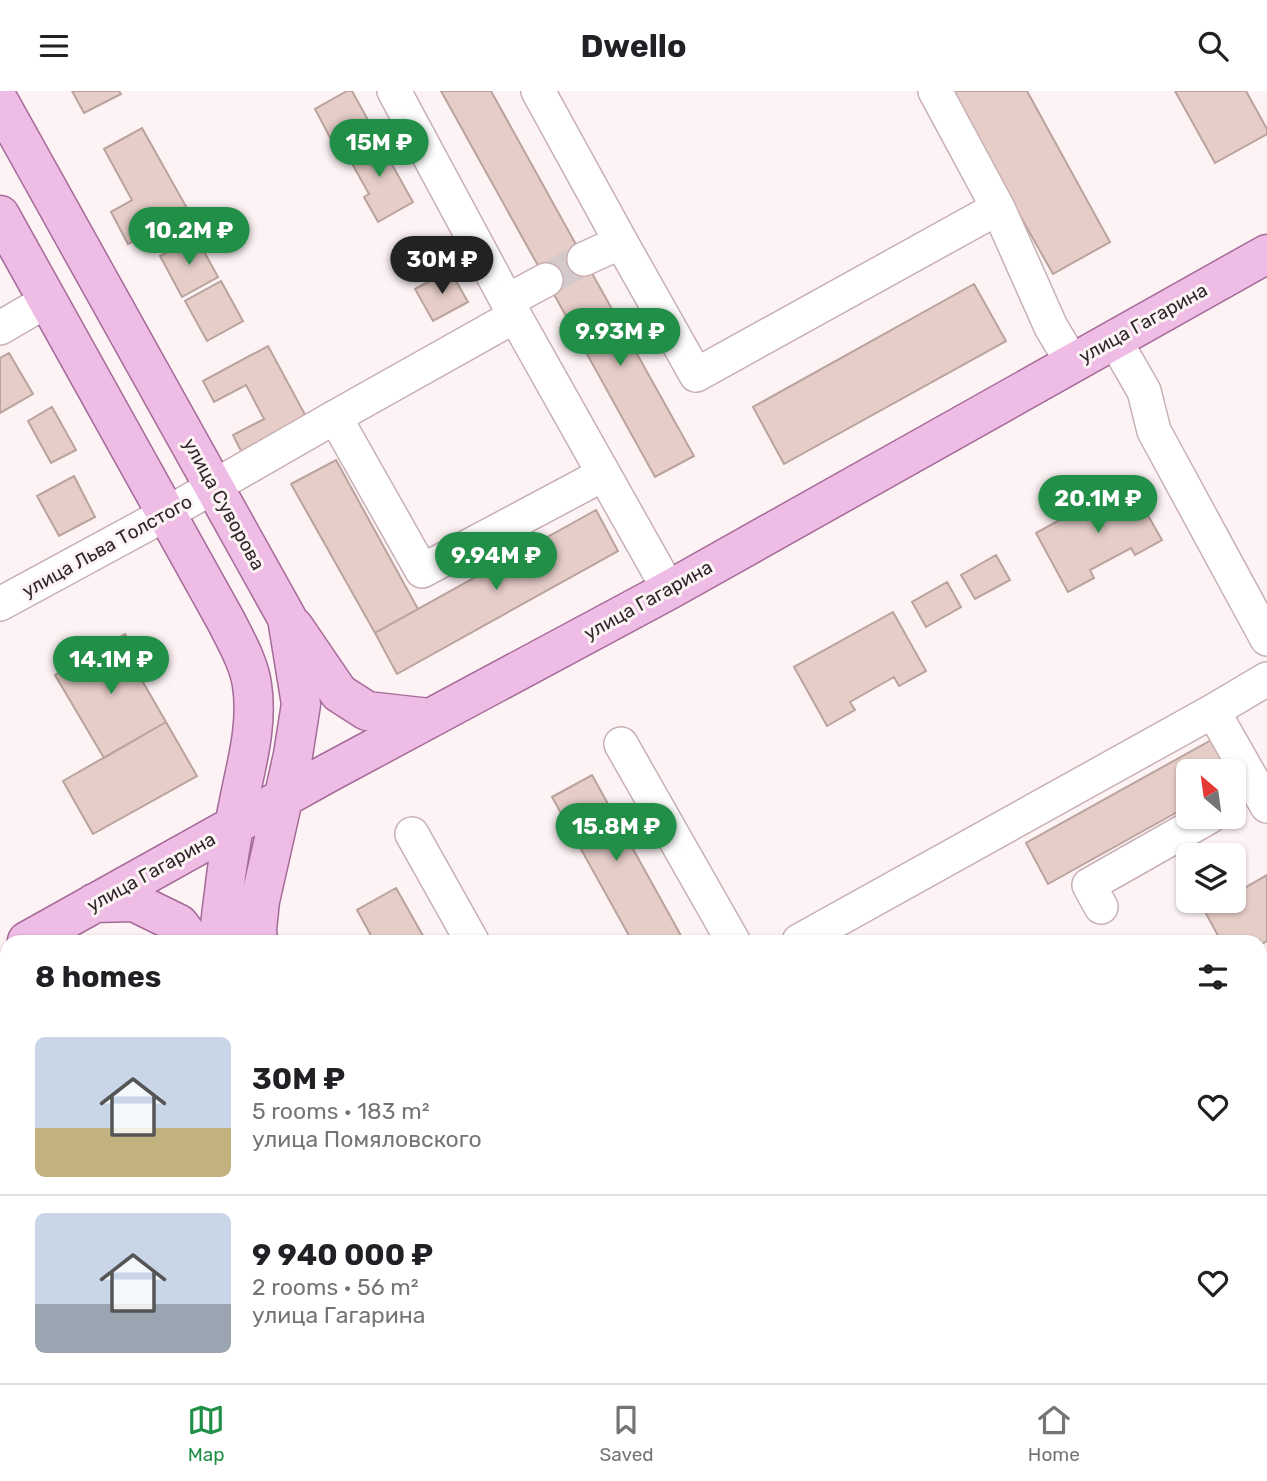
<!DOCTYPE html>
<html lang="en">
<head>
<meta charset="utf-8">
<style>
  :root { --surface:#fff; --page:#f6f6f6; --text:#202124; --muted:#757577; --line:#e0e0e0; --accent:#218f47 }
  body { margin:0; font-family:Rubik,sans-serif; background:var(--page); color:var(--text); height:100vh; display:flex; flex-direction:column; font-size:26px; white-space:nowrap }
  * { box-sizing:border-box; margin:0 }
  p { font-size:23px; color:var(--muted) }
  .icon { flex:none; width:38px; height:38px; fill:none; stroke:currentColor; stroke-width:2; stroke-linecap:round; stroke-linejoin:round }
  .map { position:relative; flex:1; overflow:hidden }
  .details { position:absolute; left:0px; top:844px; width:1267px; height:450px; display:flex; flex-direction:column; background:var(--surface); border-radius:21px 21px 0 0; box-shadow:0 2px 5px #0004 }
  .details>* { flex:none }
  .needle { width:46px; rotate:331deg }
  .tools { position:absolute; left:1176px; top:668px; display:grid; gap:14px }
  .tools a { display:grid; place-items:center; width:70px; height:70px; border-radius:10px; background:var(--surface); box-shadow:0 2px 5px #0004; font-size:35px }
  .price { position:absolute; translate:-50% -60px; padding:0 16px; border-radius:24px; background:var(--accent); color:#fff; font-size:23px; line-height:46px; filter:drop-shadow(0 2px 4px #0008) }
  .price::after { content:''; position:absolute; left:50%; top:42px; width:21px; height:16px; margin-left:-10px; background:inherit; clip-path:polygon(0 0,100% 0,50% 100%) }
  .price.current { background:#222; color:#fff }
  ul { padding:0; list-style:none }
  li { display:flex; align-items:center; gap:21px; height:175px; padding:0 35px }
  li+li { border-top:2px solid var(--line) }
  li span { display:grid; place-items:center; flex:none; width:196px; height:140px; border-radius:10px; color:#555 }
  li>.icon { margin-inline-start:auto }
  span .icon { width:84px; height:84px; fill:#fffc; stroke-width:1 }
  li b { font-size:30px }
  h2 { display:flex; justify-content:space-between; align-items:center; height:84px; padding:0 35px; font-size:30px }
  header { display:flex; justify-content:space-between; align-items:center; height:91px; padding:0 35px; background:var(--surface); font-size:32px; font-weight:700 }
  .tabs { display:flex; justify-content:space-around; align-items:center; height:98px; border-top:2px solid var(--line); background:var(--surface); font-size:19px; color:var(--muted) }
  .tabs a { display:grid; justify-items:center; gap:4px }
  .tabs .current { color:var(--accent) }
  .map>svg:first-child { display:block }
</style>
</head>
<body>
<header><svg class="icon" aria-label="menu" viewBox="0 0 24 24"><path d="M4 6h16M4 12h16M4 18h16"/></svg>Dwello<svg class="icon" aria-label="search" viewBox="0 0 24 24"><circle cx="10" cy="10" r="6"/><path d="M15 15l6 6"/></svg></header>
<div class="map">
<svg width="1267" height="1292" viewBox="0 0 1267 1292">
  <rect width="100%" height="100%" fill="#fdf3f5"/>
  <path fill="#e6cdc8" stroke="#baa29d" stroke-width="2" d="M72,0H119L121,3L84,22Z
    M347,0H352L373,38L336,58L315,18Z
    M441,0H491L584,168L546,189Z
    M954,0H1027L1110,151L1053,183L951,2Z
    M1175,0H1246L1267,38V43L1215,72Z
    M142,37L188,119L128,153L111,121L132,109L104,58Z
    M376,45L413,111L378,131L364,106L369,103L346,62Z
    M196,146L218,186L182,206L160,165Z
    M584,168L694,365L655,386L546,189Z
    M450,179L468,211L433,230L415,198Z
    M221,190L243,230L207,250L185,210Z
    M974,193L1006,250L784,373L753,316Z
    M268,255L309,331L244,366L233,344L264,328L246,294L214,311L203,290Z
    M9,262L33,303L0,322V267Z
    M52,316L76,359L51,372L28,330Z
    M336,369L418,518L375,542L291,393Z
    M74,385L95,426L59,445L37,405Z
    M1129,391L1162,449L1135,464L1131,457L1090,479L1094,487L1068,501L1036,442Z
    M596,419L618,460L397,583L375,542Z
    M996,464L1010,489L975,508L961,484Z
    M947,491L961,516L926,536L912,511Z
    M893,521L926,580L899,595L894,586L850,611L855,619L827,635L794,576Z
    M125,543L141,570L133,574L166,631L104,667L55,584Z
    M166,631L197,685L93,743L63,690Z
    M1213,648L1231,681H1188V715L1048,793L1026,752Z
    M592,684L684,850H632L552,706Z
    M1267,784V850L1260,854V850H1221L1204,819L1220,810H1234V803Z
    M396,797L426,850H374L357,819Z
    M1267,903V968L1260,972V907Z
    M7,1206V1271L0,1275V1210Z
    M549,1286H591L581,1292H553Z
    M667,1286H784L774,1292H658Z
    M961,1286H1020L1023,1292H965Z
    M1202,1286H1260L1264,1292H1205Z"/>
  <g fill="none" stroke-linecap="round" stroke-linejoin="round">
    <path stroke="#d4cacc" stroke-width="33" stroke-dasharray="33 17" stroke-linecap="butt" d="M546,189L584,168"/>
    <g stroke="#c8b0b5" stroke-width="36">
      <path id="minor" d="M394,0L515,225L669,499
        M538,0L621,151L696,284L998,117
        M935,0L998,117L1051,236L1072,271
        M584,168L621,151
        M507,210L546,189
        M0,237L48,209
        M1114,248L1144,300L1154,340L1267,548
        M335,326L422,480L604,383
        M0,513L166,423L335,326L515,225
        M1213,620L1267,715
        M621,653L733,850
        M412,743L472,850
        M1101,816L1089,794L1209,726
        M799,850L1213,620L1267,588
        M0,1039L7,1035
        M1260,1196L1267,1209
        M299,1286L302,1292
        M649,1286V1292
        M945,1286L948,1292
        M0,1291L9,1286"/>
    </g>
    <g stroke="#a56b98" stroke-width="41">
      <path id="major" d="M0,12L287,527L301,613L293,664L260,810L257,838L258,850
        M0,124L226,530C236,550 249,572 252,594C257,627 250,659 243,691C235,728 228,765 224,802C222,818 219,834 220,850
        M294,536L339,602L367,620L430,627
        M94,812L134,811L179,833L192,850
        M27,850L328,682L669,499L1267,163
        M459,1286L463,1292"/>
    </g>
    <use href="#minor" stroke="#fff" stroke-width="33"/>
    <use href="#major" stroke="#efbce5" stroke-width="38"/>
  </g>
  <g text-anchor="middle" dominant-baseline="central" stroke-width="6" stroke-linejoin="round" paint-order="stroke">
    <g font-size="19" fill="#302729" stroke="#fdf3f5">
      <text transform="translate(1143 232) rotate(-29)">улица Гагарина</text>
      <text transform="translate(224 413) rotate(61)">улица Суворова</text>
      <text transform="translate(107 455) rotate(-29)">улица Льва Толстого</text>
      <text transform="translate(648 509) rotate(-29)">улица Гагарина</text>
      <text transform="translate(151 781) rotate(-29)">улица Гагарина</text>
    </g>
  </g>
</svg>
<div class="tools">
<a><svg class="needle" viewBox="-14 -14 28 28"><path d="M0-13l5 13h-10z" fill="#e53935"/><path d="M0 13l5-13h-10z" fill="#757577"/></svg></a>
<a><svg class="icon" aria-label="layers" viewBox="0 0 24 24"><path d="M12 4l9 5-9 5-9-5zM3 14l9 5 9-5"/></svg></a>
</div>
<b class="price" style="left:379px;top:88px">15M ₽</b>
<b class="price" style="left:189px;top:176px">10.2M ₽</b>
<b class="price current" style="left:442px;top:205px">30M ₽</b>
<b class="price" style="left:620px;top:277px">9.93M ₽</b>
<b class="price" style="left:1098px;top:444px">20.1M ₽</b>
<b class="price" style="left:496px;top:501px">9.94M ₽</b>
<b class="price" style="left:111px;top:605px">14.1M ₽</b>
<b class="price" style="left:616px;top:772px">15.8M ₽</b>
<section class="details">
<h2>8 homes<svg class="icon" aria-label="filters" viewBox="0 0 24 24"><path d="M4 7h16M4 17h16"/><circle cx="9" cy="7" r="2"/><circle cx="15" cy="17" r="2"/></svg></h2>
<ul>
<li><span style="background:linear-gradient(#c9d6e8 65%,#c2b280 0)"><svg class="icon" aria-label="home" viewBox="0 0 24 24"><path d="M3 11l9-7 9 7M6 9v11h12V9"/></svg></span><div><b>30M ₽</b><p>5 rooms · 183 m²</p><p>улица Помяловского</p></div><svg class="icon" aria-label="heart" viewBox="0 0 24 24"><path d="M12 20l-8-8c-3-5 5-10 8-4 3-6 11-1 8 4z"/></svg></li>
<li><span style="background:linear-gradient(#c9d6e8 65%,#9aa5b1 0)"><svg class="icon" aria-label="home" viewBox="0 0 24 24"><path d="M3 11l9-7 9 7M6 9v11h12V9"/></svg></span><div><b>9 940 000 ₽</b><p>2 rooms · 56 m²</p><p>улица Гагарина</p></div><svg class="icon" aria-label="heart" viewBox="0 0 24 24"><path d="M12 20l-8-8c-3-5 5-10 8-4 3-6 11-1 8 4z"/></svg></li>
</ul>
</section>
</div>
<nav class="tabs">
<a class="current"><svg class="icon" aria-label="map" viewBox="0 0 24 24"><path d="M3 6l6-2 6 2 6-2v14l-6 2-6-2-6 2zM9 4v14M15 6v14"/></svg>Map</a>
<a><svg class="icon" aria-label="saved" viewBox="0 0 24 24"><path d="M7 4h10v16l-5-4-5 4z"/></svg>Saved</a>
<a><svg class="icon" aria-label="home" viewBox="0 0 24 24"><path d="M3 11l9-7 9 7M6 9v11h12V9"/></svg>Home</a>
</nav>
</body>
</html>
